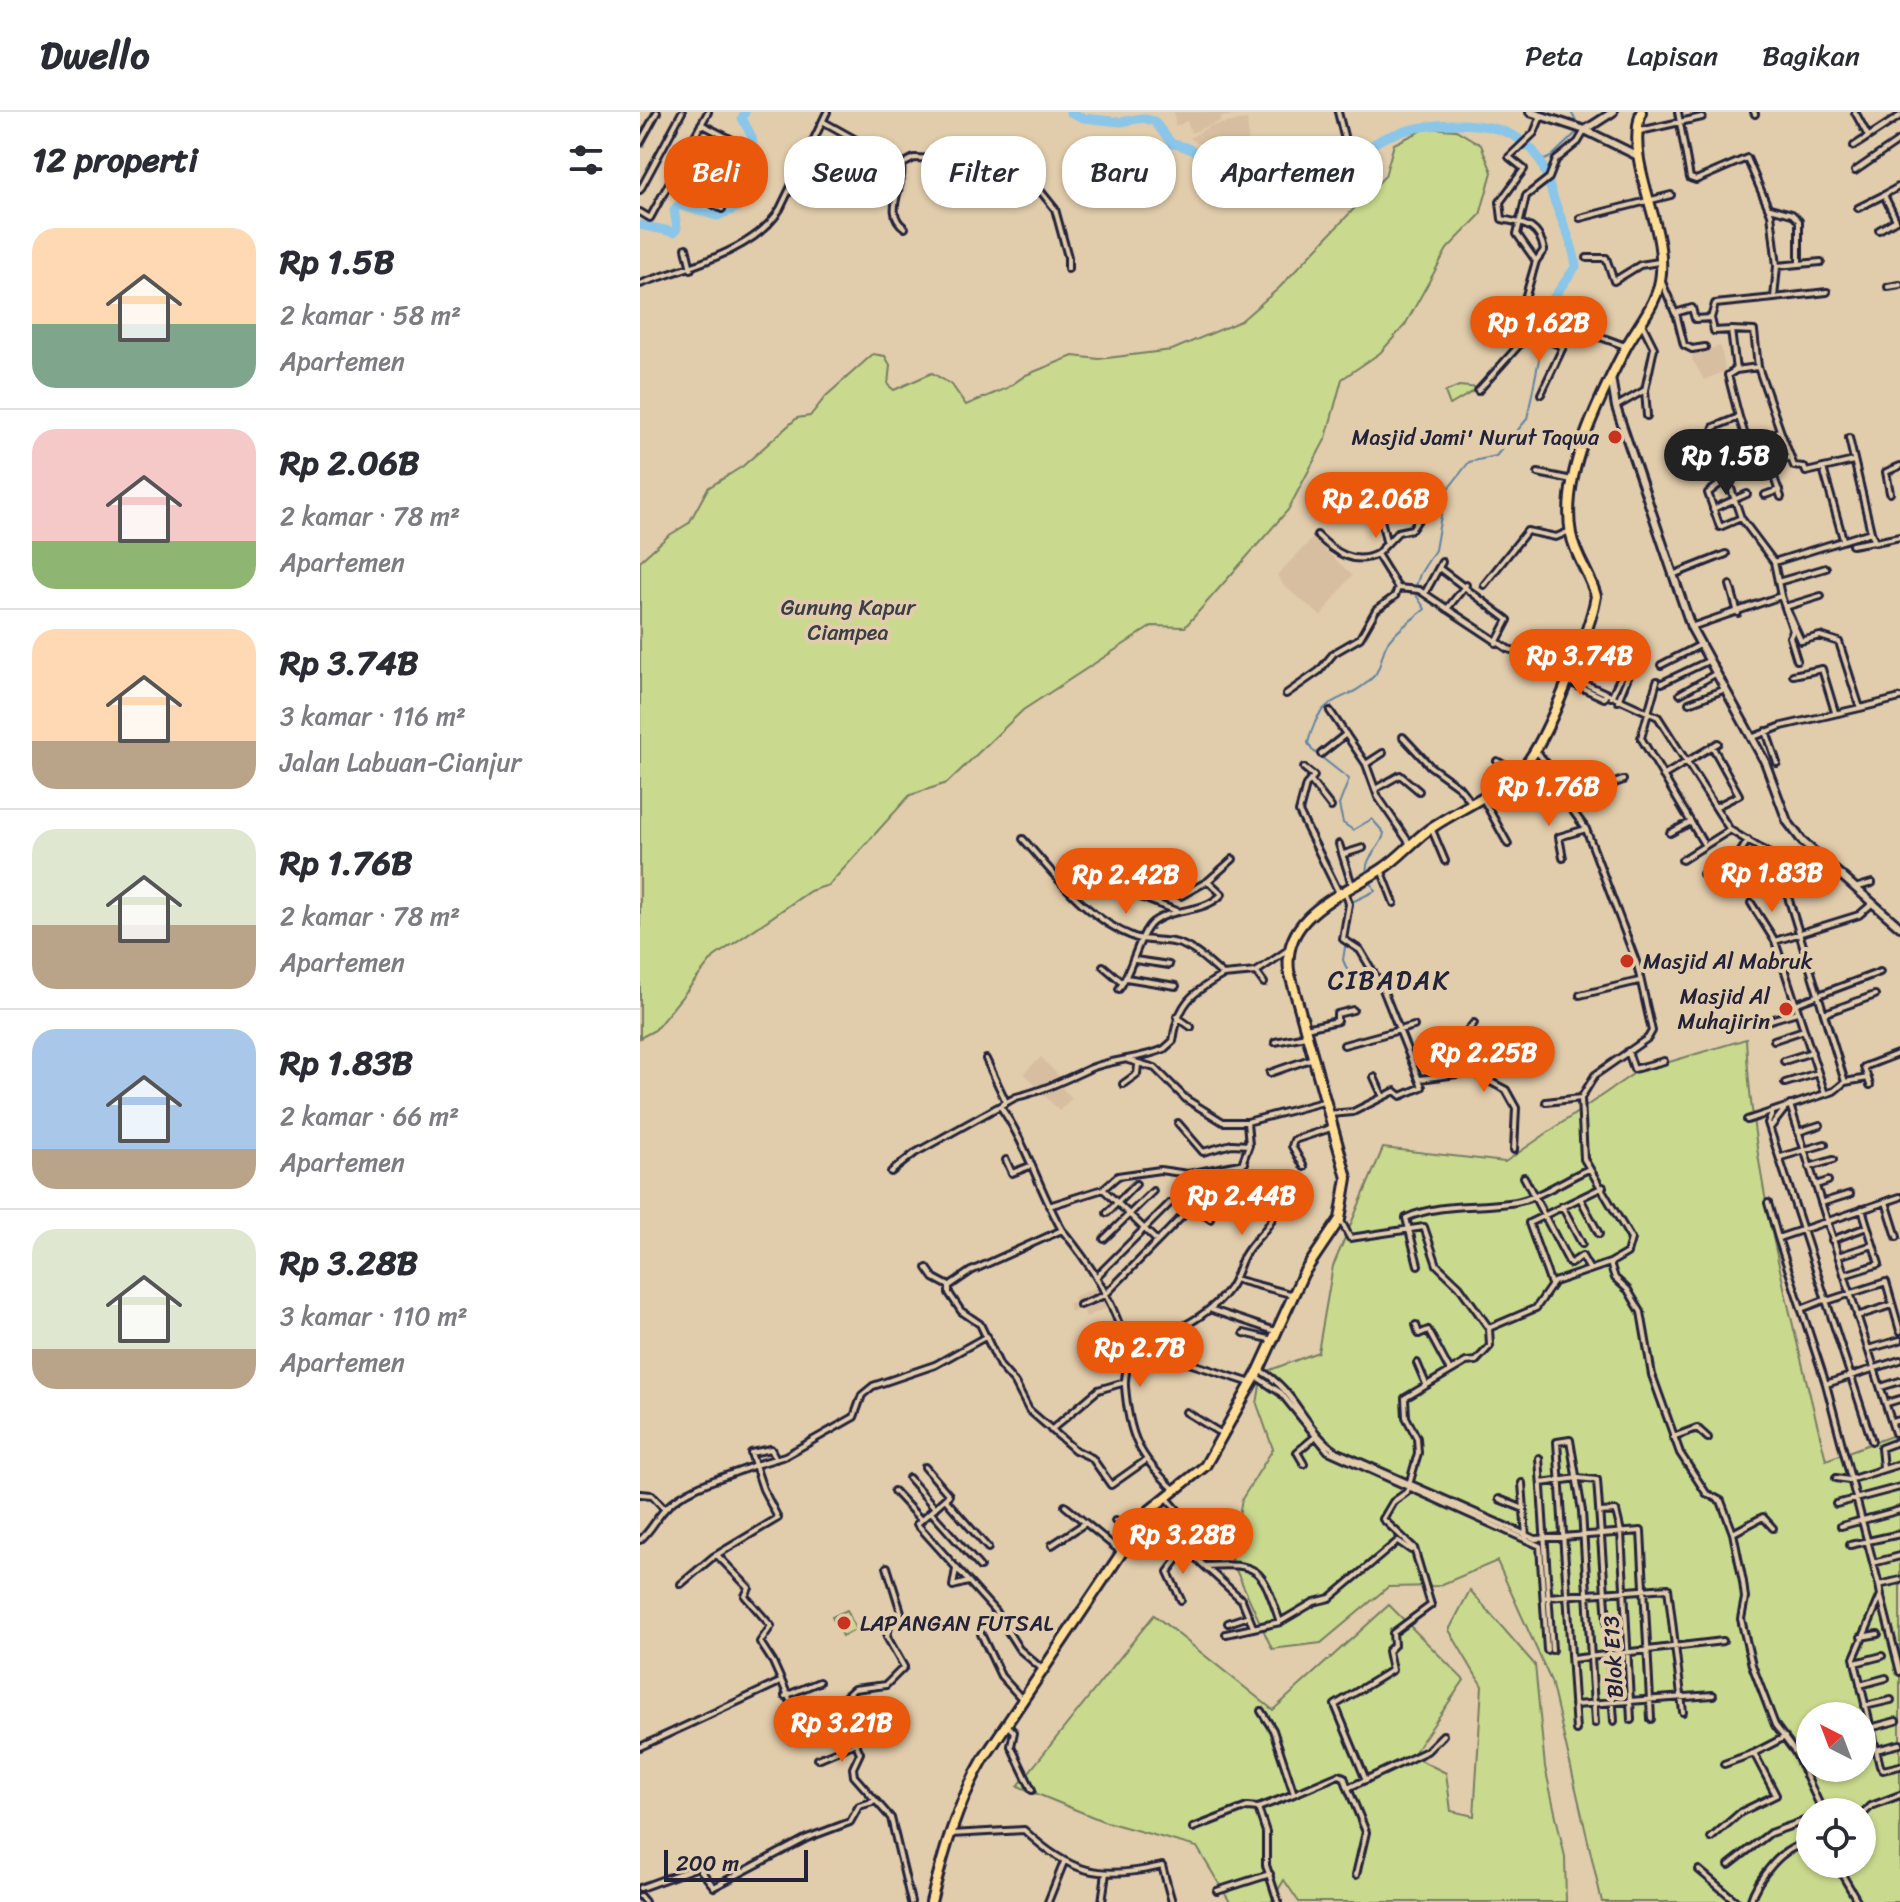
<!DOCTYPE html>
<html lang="id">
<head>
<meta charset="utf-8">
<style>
  :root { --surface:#fff; --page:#f2f2f3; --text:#2b2b33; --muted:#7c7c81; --line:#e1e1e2; --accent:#ea580c }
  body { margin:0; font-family:Sriracha,sans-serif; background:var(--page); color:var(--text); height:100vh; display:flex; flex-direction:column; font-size:30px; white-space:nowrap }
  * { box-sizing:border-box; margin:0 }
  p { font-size:26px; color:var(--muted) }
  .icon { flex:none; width:44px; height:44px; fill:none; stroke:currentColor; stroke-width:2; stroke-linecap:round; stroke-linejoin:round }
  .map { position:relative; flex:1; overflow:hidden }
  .sheet { display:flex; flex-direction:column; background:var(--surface); width:640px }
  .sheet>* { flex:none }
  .banner { position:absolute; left:24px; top:24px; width:760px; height:72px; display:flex; gap:16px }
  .needle { width:52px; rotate:318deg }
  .fabs { position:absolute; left:1156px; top:1590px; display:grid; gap:16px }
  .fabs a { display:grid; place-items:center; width:80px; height:80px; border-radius:50%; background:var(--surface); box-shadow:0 2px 6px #0004; font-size:40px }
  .scale { position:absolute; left:24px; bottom:20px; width:144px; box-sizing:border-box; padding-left:8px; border:4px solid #22223b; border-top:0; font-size:22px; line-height:28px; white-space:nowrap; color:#22223b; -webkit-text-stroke:6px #e1ccab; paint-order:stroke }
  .price { position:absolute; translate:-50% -68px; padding:0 18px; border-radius:28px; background:var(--accent); color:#fff; font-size:26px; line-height:52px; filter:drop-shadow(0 2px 4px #0008) }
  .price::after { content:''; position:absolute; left:50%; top:48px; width:24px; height:18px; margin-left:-12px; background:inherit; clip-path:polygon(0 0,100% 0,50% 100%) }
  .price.current { background:#222; color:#fff }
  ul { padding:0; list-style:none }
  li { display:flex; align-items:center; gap:24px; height:200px; padding:0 32px }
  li+li { border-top:2px solid var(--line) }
  li span { display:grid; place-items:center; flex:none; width:224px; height:160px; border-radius:24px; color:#555 }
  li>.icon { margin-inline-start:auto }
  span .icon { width:96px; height:96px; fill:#fffc; stroke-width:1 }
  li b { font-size:34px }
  h2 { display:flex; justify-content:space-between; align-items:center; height:96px; padding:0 32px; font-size:34px }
  .chip { padding:0 28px; border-radius:32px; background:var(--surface); box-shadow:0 2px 6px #0004; font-size:28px; line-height:72px }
  .chip.current { background:var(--accent); color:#fff }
  header { display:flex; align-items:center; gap:48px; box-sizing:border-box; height:112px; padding:0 40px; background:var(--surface); border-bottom:2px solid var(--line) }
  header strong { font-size:38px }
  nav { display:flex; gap:44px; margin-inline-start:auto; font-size:28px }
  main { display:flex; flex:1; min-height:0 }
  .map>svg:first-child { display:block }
</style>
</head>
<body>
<header>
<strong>Dwello</strong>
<nav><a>Peta</a><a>Lapisan</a><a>Bagikan</a></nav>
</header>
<main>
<section class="sheet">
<h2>12 properti<svg class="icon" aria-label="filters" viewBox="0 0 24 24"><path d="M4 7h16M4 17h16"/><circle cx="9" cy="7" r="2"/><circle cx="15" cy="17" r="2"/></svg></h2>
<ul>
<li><span style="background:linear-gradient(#ffd9b3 60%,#7fa58c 0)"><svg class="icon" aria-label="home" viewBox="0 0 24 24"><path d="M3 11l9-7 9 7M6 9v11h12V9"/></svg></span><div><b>Rp 1.5B</b><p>2 kamar · 58 m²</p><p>Apartemen</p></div></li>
<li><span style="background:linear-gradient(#f6c9c9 70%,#8fb573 0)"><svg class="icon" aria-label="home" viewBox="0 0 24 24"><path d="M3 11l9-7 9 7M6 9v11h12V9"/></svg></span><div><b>Rp 2.06B</b><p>2 kamar · 78 m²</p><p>Apartemen</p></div></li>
<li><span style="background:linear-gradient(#ffd9b3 70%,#b9a48a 0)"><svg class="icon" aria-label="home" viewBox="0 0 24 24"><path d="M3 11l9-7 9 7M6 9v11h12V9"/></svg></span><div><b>Rp 3.74B</b><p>3 kamar · 116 m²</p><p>Jalan Labuan-Cianjur</p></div></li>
<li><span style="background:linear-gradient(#dfe7d0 60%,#b9a48a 0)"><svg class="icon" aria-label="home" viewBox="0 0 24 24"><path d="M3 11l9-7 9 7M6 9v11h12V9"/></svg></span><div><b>Rp 1.76B</b><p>2 kamar · 78 m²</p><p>Apartemen</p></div></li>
<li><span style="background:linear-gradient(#a9c7e8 75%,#b9a48a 0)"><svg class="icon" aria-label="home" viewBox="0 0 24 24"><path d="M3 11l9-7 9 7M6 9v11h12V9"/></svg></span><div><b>Rp 1.83B</b><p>2 kamar · 66 m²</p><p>Apartemen</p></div></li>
<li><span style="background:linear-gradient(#dfe7d0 75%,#b9a48a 0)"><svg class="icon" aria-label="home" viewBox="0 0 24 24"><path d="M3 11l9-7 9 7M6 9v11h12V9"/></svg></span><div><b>Rp 3.28B</b><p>3 kamar · 110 m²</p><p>Apartemen</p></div></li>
</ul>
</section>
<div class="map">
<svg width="1260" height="1790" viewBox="0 0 1260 1790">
  <rect width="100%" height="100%" fill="#e1ccab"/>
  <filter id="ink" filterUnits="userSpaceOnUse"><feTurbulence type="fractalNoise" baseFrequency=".0125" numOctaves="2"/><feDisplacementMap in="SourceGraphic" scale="16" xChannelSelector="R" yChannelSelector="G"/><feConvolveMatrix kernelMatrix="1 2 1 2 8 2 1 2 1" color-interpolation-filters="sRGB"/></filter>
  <g filter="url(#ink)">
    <path fill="#d8bea0" d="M534,0H615L581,5V9L551,21L547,9L535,15Z
      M607,7L610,53L590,57L588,45H581L570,39L568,33L561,34L550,26L570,14Z
      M1081,234L1085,259L1064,268L1052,247L1053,241Z
      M676,423L687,434L684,437L712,463L681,504L644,474L637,463Z
      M401,945L419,964L416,970L432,986L419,999L384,961Z
      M458,1175L466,1196L446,1205L443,1196L431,1200L428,1191L435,1189L433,1185Z"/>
    <path fill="#c9d98d" stroke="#767e64" stroke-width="2" fill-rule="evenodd" d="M787,16L816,18L841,33L852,60L840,103L807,137L765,213L740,241L702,267L686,326L648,398L545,515L512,514L383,598L307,671L270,683L189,773L170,779L74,845L15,918L0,926V449L28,424L49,411L68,376L103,354L157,306L170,304L186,284L233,242L245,244L250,253L248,273L254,278L292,261L312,273L326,293L367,276L386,263L433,244L459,247L532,238L601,209L639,176L745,64L754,32Z
      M819,274L839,276L810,293L805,280Z
      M1106,927C1113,1071 1152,1208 1186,1348L1260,1321V1790H962L911,1569L857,1449L798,1474L748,1475L681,1531L632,1537L591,1447L602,1387L633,1337L617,1292L622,1261L678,1240L693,1154L743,1036L865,1050L996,960ZM1170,1604H1222V1656H1170ZM1170,1700H1222V1752H1170Z
      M830,1478L895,1553L905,1655L925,1745L926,1790H659L644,1768L631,1790H590L557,1735L463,1709L378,1674L514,1503L633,1598L749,1493L824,1568L772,1644L806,1661L811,1699L834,1704L842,1574L809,1518Z
      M207,1498L216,1518L202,1524L192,1505Z"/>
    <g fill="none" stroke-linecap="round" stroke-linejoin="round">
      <path stroke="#6084a3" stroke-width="2" d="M931,0L938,13
        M900,50L911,45L938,19
        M727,763C723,744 742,737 744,721L732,707L713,718L703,711L699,693L709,667L672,638L668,631C682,575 704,596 734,564C742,555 741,540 748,530C757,518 773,507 785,497L774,480L780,462L795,438L805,381L829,350L856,344L887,307L904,222
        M710,864L703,848L712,790L735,779L730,768"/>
      <path stroke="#89c6e9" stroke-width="9" d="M430,0L443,6L481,10L502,6L514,9L532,32C574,37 574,77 607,74C643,72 685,57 718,42C727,38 735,30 744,26C787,8 868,1 898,45C905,56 909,73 913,85C921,108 933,130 936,154L914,185L904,222
        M0,113L34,120L37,116L34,98L38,93L77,104L99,95L114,43L112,25L102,6L105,0"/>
      <g stroke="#22223b" stroke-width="10">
        <path id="street" d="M698,0L704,24
          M1038,0L1050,66L1056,68L1107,46L1131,102L1137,154L1134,186L1075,192L1071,206
          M1114,0L1115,2
          M1215,0L1228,24
          M184,10L261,53C265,76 242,100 265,116
          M61,12L104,34
          M945,18L938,30L916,48L909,66L886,84L877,122L896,149L877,214L923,235C931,208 968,229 986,234
          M1000,19L1062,5
          M0,31L17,0
          M51,31L103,59
          M1214,34L1260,4
          M40,51L97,80
          M261,53L274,46L368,50L394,71L415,97L428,145V157
          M1215,59L1260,28
          M30,70L82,97
          M0,78L42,0
          M1130,96L1152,102L1159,109V152
          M1218,96L1244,83
          M0,100L10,106L68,0
          M940,106L1031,83
          M1239,118L1256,108L1244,83L1260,74
          M46,136L51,157
          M947,146H966L974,169L1000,153L1019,150
          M896,149L904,138C899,113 885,112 862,107L860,90L884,57L869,45L894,21L901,4
          M1137,154L1181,150
          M1022,170L1035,201L1052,196L1055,207L1071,206L1074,219L1091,218L1096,258L1088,263L1099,305L1074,315L1072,320L1101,406L1134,450
          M0,172C43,156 115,140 140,97L187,0
          M1248,175L1260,173
          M1134,186L1187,180
          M1036,201L1044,233L1052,237L1065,235
          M1091,218L1114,219L1118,255
          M1096,258L1118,255L1140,318L1121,329L1141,385
          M1005,278L1007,304
          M838,279L890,221
          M901,282L923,235
          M977,294L1005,278L1014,236L1002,212
          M1140,318L1154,354L1164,355L1166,360L1214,349
          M1076,336L1105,323L1099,305
          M1131,354L1150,345
          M1183,356L1203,427
          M898,361L932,368
          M1093,362L1068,381L1080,415L1101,406
          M1250,381L1246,360L1260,354
          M771,383L784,401
          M1125,383L1139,378
          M1073,397L1107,382
          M739,399L746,429
          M1231,420L1235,430L1260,425
          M677,423C694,440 714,454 737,442L758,476L779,478L868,537L904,547L937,568L1018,605L1090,718L1136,746L1205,970L1194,979L1107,1008
          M1212,433L1234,429
          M737,442L758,420L772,417L798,378
          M799,456L868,508L856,531
          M1035,462L1086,442
          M1138,470L1186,456
          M844,473L887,419L916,425L930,419
          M1090,473L1098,501
          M785,481L802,450
          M1141,484L1153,519L1150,525L1157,548
          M1145,495L1181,484
          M807,497L826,473
          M1051,515L1141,484L1134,450L1231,420L1209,326
          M1021,553L1060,533
          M1153,563L1182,557L1195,600
          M927,569L964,586L966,582
          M1017,569L1001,626L1065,734
          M1022,571L1068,549
          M646,582L679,559L694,541L720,526L736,498L755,484L758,476
          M1040,582L1075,562
          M971,585L991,544
          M978,589L996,545
          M1049,591L1083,578
          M1220,596L1260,586
          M690,599L726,652L738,685L770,732
          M1126,619L1137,651
          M763,625L790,654L819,675L831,690
          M1111,626L1142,614L1220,596L1199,530L1180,524L1161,529L1147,498
          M1072,634L1099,683L1077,694
          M896,639L907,652L914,673L946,717L997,852L1012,919L1008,926L955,963L941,986L944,1047L991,1127L987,1141L970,1151L975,1166L988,1178L1001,1200L1012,1263L1040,1341L1066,1381L1081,1389L1093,1421L1103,1470L1105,1486L1101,1507L1112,1553L1135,1613L1155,1640L1183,1700
          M681,642L706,622
          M857,649L875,659
          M726,652L743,641
          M664,656L674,664L666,673L659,700L699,781
          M1023,664L1078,631
          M670,668L691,695
          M737,676L760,663L779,679
          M842,685L868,732
          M928,688L983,668
          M792,718L805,749
          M1030,721L1051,710
          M383,727C415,763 447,807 494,825C508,830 524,827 537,831C555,836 569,851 583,863L616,860L648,838
          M699,732L712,773
          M704,742L723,736
          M923,746L919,725L946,717
          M1042,748L1090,718
          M507,756L541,784L568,769L593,747
          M742,760L754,791
          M1063,762L1083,750L1095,749L1108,728
          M1215,776L1232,771
          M493,782L539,800
          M1111,791L1135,829
          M495,848L529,853
          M463,854L482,870
          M616,860L624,871
          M486,866L536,874
          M479,877C492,859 499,821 513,810C533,795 564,802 582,782L568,769
          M940,883L999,869
          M1155,892L1240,860
          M1185,901L1235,883
          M537,905L551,915
          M1127,909L1157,900
          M666,916L697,909V902L713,898
          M1134,928L1164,918
          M635,930L666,924
          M704,933L774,914
          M988,939L994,957L1024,949
          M346,947L366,990
          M488,948L515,956L546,987L583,1010H607L683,990
          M1144,949L1172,940
          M826,960L824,923L834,911
          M630,961L673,946
          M734,965L743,985
          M780,967L832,960L866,978L876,996L874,1038
          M1205,970L1228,966
          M1145,971L1178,961
          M483,972L497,962L498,953
          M1230,973L1224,955L1260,941
          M1185,982L1135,829L1219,803L1233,791
          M906,990L941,986
          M1150,993L1255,1321
          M690,1002L713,1000L755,979L761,984L782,975L742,875L720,838L703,827L709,792L706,781
          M1132,1002L1128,1011L1232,1329
          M538,1011L563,1040L592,1032L609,1033
          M1130,1016L1144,998
          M1158,1020L1180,1013
          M1141,1045L1185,1032
          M366,1048L372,1061L390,1054
          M664,1055L652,1034L654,1028L691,1016
          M1169,1055L1193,1048
          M251,1060L275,1041L376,985C402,979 427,967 451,956C474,947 501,947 524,937L533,929C538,892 551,881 583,863
          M884,1065L930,1152L942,1144L950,1158
          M1176,1073L1188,1069
          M463,1077L516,1128
          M1260,1085L1138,1126L1186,1272L1239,1473L1241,1483L1214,1546L1240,1654L1243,1658L1260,1654
          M940,1086L959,1122
          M1246,1090L1257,1125
          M1128,1091L1138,1126
          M1181,1091L1210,1082
          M553,1093L570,1107
          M409,1094L463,1077L478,1064L520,1058L548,1062L605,1051
          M922,1094L942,1132
          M467,1101L496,1072
          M700,1107L710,1126L784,1115L797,1153L819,1174L849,1216L896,1196L914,1170L970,1151
          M422,1118C451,1152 476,1194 487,1238C490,1251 484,1262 485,1274C489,1323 498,1344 534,1377
          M464,1127L513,1079
          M1192,1128L1227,1115
          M1198,1144L1233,1133
          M778,1153L766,1106C800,1091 833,1096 869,1091C898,1088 922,1068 949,1057
          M287,1156L294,1166L309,1174V1181L321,1199L340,1212L360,1254L375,1271L389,1298L435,1338L452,1346L471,1373L505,1349
          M458,1163L530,1091
          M1204,1163L1239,1152L1222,1097
          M594,1167L654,1183
          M911,1172L889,1111L963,1075
          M309,1174L331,1159L422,1118C399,1078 387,1032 360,994
          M1187,1189L1246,1170L1260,1219
          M440,1193L465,1183L574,1072L597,1065L609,1033L607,1010
          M1161,1197L1187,1187
          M572,1198L635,1219
          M1217,1204L1252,1193
          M776,1213L779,1222L788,1218L810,1259
          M604,1221L633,1228
          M1228,1237L1260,1228
          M457,1247C502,1232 559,1217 588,1178C596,1168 598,1155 604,1144C617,1122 629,1121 638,1092L620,1066L610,1067L600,1061
          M549,1251L611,1271
          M777,1251L786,1272
          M621,1259C656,1278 664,1318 696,1339L895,1427L1001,1419L1011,1607
          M617,1265L641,1281L688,1339L900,1434L907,1538
          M1186,1272L1260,1248
          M1241,1275L1260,1269
          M1247,1291L1260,1287
          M546,1300L582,1322
          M1252,1310L1260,1308
          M411,1318L458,1278L485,1270
          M1033,1325L1057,1316L1068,1326
          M899,1346L912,1538
          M664,1352L657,1340L676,1324
          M285,1355L309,1383L277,1412L355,1499L379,1537L402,1557
          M1243,1356L1241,1336L1260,1329
          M269,1366L295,1396
          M1196,1366L1209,1368L1260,1352
          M882,1371L886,1425
          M901,1371L938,1366L957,1368L974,1609
          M254,1379L281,1408
          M0,1382L12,1383L25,1397
          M527,1386L541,1402L552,1428L528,1460L541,1488
          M305,1387L348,1436
          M859,1387L884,1397
          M1196,1392L1260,1375
          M425,1394L481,1440
          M510,1398L547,1438L602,1488L613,1515
          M291,1400L340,1455
          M960,1400L976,1399L981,1420L991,1608
          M475,1409L497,1416
          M1201,1414L1260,1398
          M1093,1421L1123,1405L1133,1416
          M0,1428C12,1418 17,1404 28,1394C51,1372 87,1365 115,1353L111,1341L131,1337L136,1347
          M412,1433L444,1412
          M1210,1433L1260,1422
          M77,1443L109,1476L105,1484L131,1514L120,1530L133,1550L160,1611L198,1591L220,1641L213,1656L214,1664L251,1706L271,1790
          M1233,1451L1260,1444
          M565,1454C622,1450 622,1458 640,1510
          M316,1457L313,1474L328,1470
          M41,1472L73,1445L138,1406L123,1377L115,1353L145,1344L214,1305L222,1283L233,1274L295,1253L347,1224
          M1239,1473L1260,1468
          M907,1485L1028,1476L1043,1600
          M1241,1485L1260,1560
          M588,1511L609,1504
          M341,1522L361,1564L382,1587
          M586,1522L640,1510L674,1490L690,1486L758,1429L771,1438
          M1221,1525L1238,1522
          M932,1547L1083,1529
          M1215,1551L1242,1544
          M1220,1573L1246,1566
          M145,1584L179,1570
          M198,1591L214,1577L246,1573L264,1555L247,1525L249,1514L261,1500L247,1455
          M934,1593L1073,1583
          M1225,1594L1251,1588
          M621,1599L633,1618L654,1682L618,1696L626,1720V1753L638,1790
          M159,1611L144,1615L151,1628L205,1609
          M367,1613L374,1620L371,1634L392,1678
          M1230,1616L1256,1609
          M936,1618L917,1330L930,1328L942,1399L955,1611
          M0,1635L140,1570
          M1236,1638L1260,1632
          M178,1647L216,1631
          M1084,1652L1114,1641
          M726,1668L695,1593L752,1558L748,1539L754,1533L753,1521L791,1493L774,1436L743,1407L753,1390L767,1380L778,1341L777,1326L766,1305L765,1286L826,1250L836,1249L850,1234L849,1216
          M708,1676L726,1720L716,1763
          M654,1682L699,1663L704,1665L708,1676L787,1639L803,1623
          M1222,1703L1231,1694L1260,1683
          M553,1716L607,1695L618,1696
          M311,1722L384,1718C429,1761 460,1769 522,1754L532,1790
          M1071,1726L1101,1700L1136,1683L1114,1641L1145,1625
          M1196,1752L1218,1790
          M1089,1753L1130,1721L1170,1707
          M1059,1758L1097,1790
          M0,1776L58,1755L74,1775L167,1726L210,1710L219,1694L236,1689
          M577,1779L630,1762
          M0,1784L5,1790
          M408,1790L424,1750
          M462,1790L466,1761
          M1110,1790C1117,1768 1143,1731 1170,1732"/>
      </g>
      <g stroke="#22223b" stroke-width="12">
        <path id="secondary" d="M890,0L945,18L998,44
          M945,18L973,0
          M971,265L976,295L1051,515L1125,650L1147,709L1163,730L1260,815"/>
      </g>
      <g stroke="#22223b" stroke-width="14">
        <path id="highway" d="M291,1790C304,1739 317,1692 344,1646L510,1398L565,1354L619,1258L663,1162L700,1107L707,1066L649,859C642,802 704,782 742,757C761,745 775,726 794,714C823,695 861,679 885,653C906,630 951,515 956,484C950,462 935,444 931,422C920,364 959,287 985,237C998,212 1019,191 1021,161C1025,107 985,53 1001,0"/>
      </g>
      <use href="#street" stroke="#e1ccab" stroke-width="4"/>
      <use href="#secondary" stroke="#e1ccab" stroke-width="6"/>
      <use href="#highway" stroke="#ffdd96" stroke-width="8"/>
    </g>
  </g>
  <g fill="#c8321e" stroke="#e1ccab" stroke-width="3">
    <circle cx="975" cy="325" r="8"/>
    <circle cx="987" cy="849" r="8"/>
    <circle cx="1146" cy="897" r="8"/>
    <circle cx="204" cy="1511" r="8"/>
  </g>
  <g text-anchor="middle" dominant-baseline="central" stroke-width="8" stroke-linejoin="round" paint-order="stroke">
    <g font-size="22" fill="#22223b" stroke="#e1ccab" text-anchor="end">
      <text x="959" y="325">Masjid Jami' Nurut Taqwa</text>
      <text x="1003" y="849" text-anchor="start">Masjid Al Mabruk</text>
      <text x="1130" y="884">Masjid Al<tspan x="1130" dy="25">Muhajirin</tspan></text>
      <text x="220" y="1511" text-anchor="start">LAPANGAN FUTSAL</text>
    </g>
    <g font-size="22" fill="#3b3d47" stroke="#e1ccab">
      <text x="208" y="495">Gunung Kapur<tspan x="208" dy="25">Ciampea</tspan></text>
    </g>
    <g font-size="22" fill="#22223b" stroke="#e1ccab">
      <text transform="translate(973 1545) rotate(-93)">Blok E13</text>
    </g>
    <g font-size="26" letter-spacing="2" fill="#22223b" stroke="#e1ccab">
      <text x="749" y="868">CIBADAK</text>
    </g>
  </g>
</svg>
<div class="fabs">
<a><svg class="needle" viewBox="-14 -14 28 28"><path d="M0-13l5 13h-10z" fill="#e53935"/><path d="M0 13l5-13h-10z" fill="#7c7c81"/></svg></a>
<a><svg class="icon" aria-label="locate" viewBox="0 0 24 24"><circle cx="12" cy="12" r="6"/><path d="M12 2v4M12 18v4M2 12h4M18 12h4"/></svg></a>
</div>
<div class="scale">200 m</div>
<b class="price" style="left:899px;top:252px">Rp 1.62B</b>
<b class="price current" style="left:1086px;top:385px">Rp 1.5B</b>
<b class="price" style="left:736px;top:428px">Rp 2.06B</b>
<b class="price" style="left:940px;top:585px">Rp 3.74B</b>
<b class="price" style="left:909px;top:716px">Rp 1.76B</b>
<b class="price" style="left:1132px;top:802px">Rp 1.83B</b>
<b class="price" style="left:486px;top:804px">Rp 2.42B</b>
<b class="price" style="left:844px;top:982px">Rp 2.25B</b>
<b class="price" style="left:602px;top:1125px">Rp 2.44B</b>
<b class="price" style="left:500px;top:1277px">Rp 2.7B</b>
<b class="price" style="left:543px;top:1464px">Rp 3.28B</b>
<b class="price" style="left:202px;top:1652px">Rp 3.21B</b>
<div class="banner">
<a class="chip current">Beli</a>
<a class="chip">Sewa</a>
<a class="chip">Filter</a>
<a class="chip">Baru</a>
<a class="chip">Apartemen</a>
</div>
</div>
</main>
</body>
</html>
